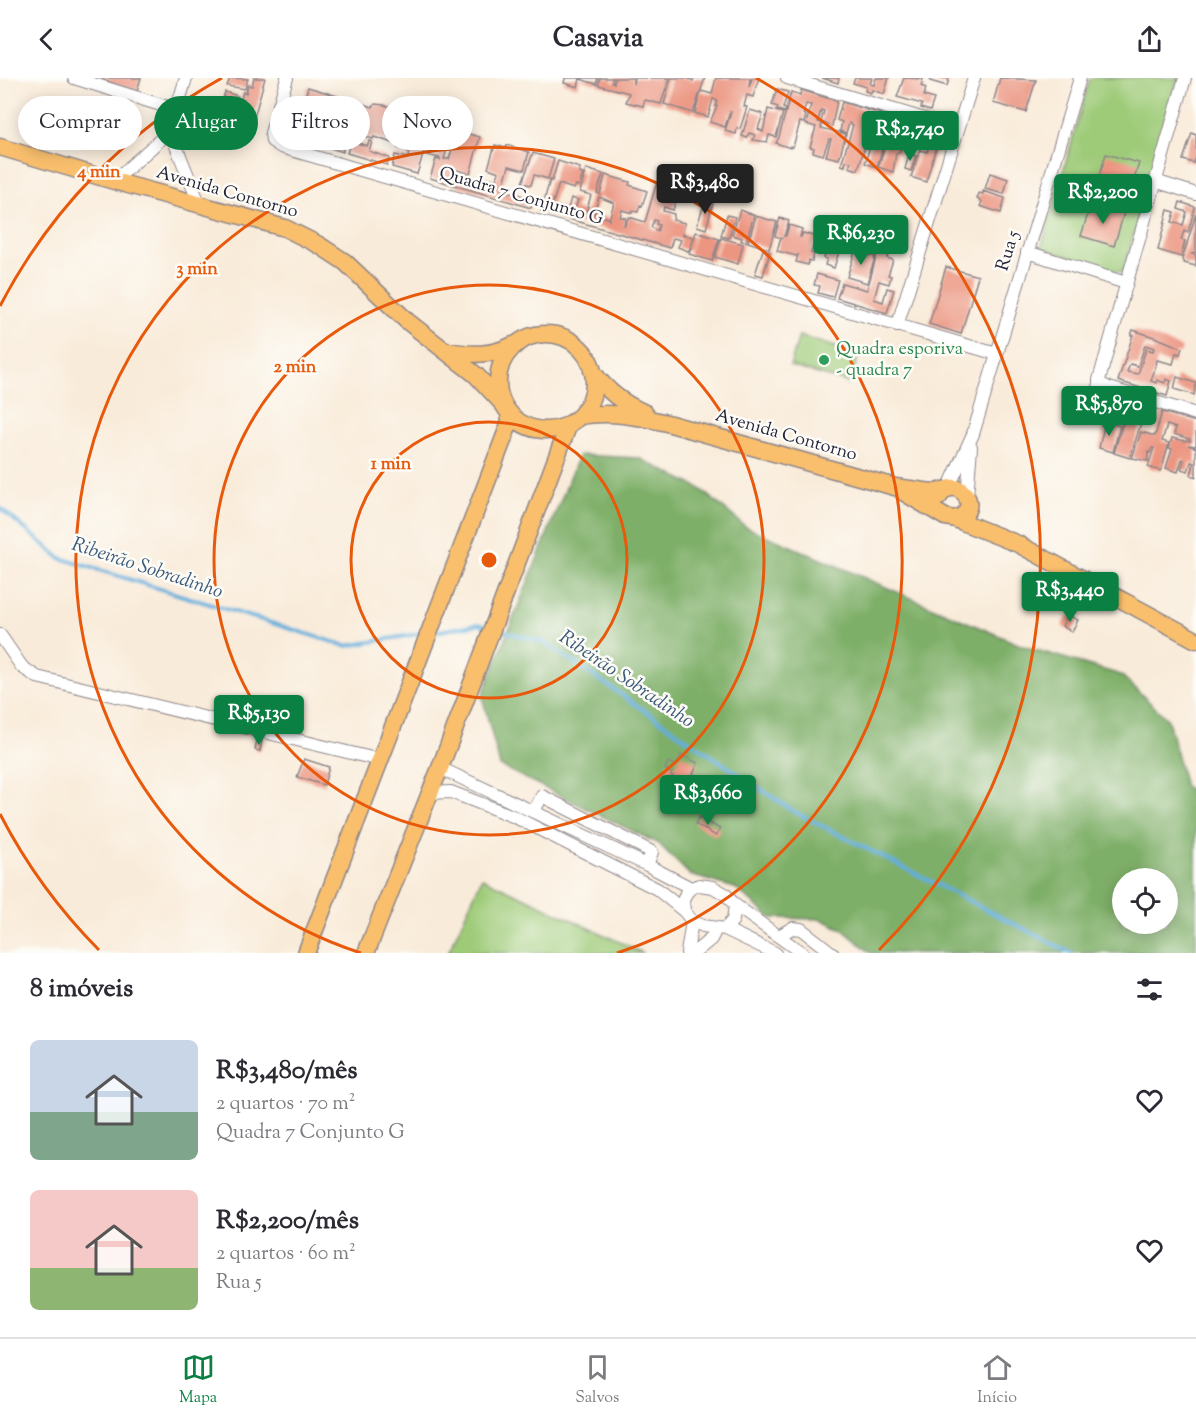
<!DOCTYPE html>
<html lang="pt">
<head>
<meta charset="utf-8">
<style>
  :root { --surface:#fff; --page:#f2f2f3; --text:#2b2b33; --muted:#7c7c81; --line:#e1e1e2; --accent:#0b8043 }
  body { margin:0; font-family:"Sorts Mill Goudy",serif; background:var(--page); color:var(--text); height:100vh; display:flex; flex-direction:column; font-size:22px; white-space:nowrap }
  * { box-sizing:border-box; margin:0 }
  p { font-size:20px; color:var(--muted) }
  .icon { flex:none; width:33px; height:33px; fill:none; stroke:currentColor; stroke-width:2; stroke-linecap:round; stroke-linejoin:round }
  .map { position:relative; height:875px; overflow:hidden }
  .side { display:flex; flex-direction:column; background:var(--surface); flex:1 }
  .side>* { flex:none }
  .top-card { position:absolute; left:18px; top:18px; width:600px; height:54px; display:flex; gap:12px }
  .controls { position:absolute; left:1112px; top:790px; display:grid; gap:12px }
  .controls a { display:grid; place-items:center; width:66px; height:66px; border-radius:50%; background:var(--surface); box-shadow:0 3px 15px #0003; font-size:30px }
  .price { position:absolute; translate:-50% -51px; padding:0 14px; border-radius:6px; background:var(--accent); color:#fff; font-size:20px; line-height:39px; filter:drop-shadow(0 2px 3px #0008) }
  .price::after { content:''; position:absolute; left:50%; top:36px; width:18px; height:14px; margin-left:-9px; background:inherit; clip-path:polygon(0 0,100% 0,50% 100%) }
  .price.selected { background:#222; color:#fff }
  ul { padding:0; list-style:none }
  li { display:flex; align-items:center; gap:18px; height:150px; padding:0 30px }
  li span { display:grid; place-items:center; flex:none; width:168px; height:120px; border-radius:9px; color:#555 }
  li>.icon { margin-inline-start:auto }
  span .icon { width:72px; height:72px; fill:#fffc; stroke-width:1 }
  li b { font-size:26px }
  h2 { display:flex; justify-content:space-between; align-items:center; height:72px; padding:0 30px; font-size:26px }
  .chip { padding:0 21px; border-radius:27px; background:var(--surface); box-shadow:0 3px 15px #0003; font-size:21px; line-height:54px }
  .chip.selected { background:var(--accent); color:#fff }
  header { display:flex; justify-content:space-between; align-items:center; height:78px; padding:0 30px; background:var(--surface); font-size:27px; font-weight:800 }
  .dock { display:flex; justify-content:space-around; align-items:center; height:84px; border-top:2px solid var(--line); background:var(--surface); font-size:16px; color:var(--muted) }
  .dock a { display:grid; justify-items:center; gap:3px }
  .dock .selected { color:var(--accent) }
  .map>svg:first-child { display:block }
</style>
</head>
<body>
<header><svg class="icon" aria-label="back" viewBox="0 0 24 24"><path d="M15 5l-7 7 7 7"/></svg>Casavia<svg class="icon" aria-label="share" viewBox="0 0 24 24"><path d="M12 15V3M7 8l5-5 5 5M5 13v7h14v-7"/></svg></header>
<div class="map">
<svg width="1196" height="875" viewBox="0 0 1196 875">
  <rect width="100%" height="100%" fill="#fdfcf7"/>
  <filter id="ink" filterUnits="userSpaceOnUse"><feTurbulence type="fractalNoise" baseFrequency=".0167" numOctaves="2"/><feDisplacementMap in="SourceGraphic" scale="12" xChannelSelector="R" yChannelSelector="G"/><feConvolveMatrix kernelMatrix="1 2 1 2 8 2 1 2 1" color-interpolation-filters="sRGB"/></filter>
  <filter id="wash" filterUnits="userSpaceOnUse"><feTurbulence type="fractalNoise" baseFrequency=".008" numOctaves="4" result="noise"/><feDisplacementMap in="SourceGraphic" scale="24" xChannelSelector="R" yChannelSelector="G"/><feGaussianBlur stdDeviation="1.35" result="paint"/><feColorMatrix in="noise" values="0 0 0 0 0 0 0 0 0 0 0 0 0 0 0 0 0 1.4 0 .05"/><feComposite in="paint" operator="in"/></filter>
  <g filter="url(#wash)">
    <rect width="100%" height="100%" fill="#f9ebd9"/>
    <path fill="#9ecb78" stroke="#60765a" stroke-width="1.5" d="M1090,0H1178L1123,195L1041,170Z
      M799,258L859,276L850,305L790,288Z
      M482,800L643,875H448Z"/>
    <path fill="#7eaf68" stroke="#506852" stroke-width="1.5" fill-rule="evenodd" d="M579,377L639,380L699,410L746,449L1023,568L1121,597L1168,642L1185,709L1196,715V875H871L842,851L821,841L771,840L735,810L690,797L659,766L500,688L482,618ZM1122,801H1167V846H1122Z"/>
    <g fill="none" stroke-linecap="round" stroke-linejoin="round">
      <path stroke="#63aedb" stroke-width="4" d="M0,430L60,480L346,568L424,555
        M496,551L545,565L793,733L1071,875
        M434,554L479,546L489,549"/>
    </g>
    <g id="blocks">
      <path fill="#ec9682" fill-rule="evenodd" d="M104,0H141L137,13L103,2Z
        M230,0L248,1L245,11L227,8Z
        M254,0H265L252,47L218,37L225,14L238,18L236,26L242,28L244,21L241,20L243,14L246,15L248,7L252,8Z
        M565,0H598L596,6L580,1L578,9L564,5Z
        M600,0H613L612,4L614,5L615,0H633V6L635,0H669L661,26L645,22L643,28L626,24L629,15L598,7Z
        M671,0H687L693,3L694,0H705L693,35L664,26Z
        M716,0H750L749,9L752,0H759L753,19L747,17L744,28L747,29L740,51L737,50L736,56L725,53L731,34H730L725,49L710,44L717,28H715L717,23L714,21H713L708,39L695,35L701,13L712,16Z
        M822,0H839L838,5Z
        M855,0H872L870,6L874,7L876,0H889L884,16L872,12L871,15L865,13L866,9L853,5Z
        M904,0L923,1L921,8L926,10L924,18L934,21L930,33L921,30L922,26L897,19Z
        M931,0H949L947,8L930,3Z
        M1000,0L1036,2L1026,34L993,25Z
        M308,9L357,24L346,61L339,59L336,69L343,71V74L318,66L320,59H318L317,63L315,62L316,52L314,59L301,55L307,41L299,39ZM307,25L318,29L316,36L326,40L308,35L309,31L305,30Z
        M777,11L788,14L783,30L786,31L785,34L777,32L778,29L772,27Z
        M801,12L837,23L832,48L821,44L824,33L821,32L818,44L822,45L821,50L846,56L839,81L826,78L831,61H829L823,77L813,74L814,70L810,69L816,49L806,46L811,27L806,26L803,36L806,37L804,45L800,44L793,69L790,68V70L776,65L779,59L791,14L800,17Z
        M842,24L881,36L873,62L877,63L885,37L908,44L906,49L927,55L924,59L927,60L925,67L922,66L924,59H921L918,62L920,63L918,70L902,65L899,75H896L893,94L878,89L886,65L893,68L901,45L891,42L877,89L865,85L871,65L866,64L858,92L849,89L851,84L846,83L845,88L841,87L853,47L849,45L846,55L840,53L842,44L837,42Z
        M359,25L373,29L375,26L384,27L408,34L409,31L417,33L408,63L400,60L399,63L425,70L417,96L392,89L395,77L408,80L409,74L398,70L399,67L374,59L373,61L362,58L365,49L356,47L360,34L357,33Z
        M768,31L783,35L776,59L769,57L767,64L753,62L755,57L749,55L747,60L742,58L750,32L763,36L758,51L763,54Z
        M427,36L434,38L432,45L453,52L444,81H449L458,53L480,59L470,96L454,91L452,99L463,102V104L468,106L469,103H465L466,99L485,106L487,100L496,102L499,94L488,90L495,67L506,70L507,67L529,74L524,92L509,88L502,112L533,121L531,130L430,100L436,81L440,82V80L427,77L433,56L429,55L426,66L418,64Z
        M934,51L941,53L926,104L911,99L920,72L927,74Z
        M1192,55L1196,57V79L1194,85L1183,82Z
        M351,63L367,68L369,63L372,64L369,73L389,80L387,87L347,75Z
        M533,75L554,81L548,101L534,97L531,107L522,105Z
        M909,76L916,78L911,93L905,91Z
        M1106,76L1139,85L1129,118L1096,109Z
        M558,83L580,90L579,95L583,96L579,108L576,107L574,111L559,106L552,127L568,131L571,120L578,122L575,131L586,135L591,117L580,114L586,91L603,96L597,115L600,116L605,97L630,104L629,107L647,113L642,128L640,127L638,134L632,133V135L622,132L620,139L626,140L624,147H625L629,139L645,144L657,104L674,109L672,117L677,119L673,132L664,129L663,133L674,136L673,142L685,145L682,156L693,159L690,171L688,173L678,169L681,162L673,160L670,170L541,133L550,102L552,103ZM599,119L614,125L609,142L608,140L594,136ZM654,142L657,143L656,146L659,147L657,153L651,149Z
        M990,95L1008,101L1004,116L985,111Z
        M983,113L1005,120L1001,135L980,128L982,124L977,121L979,115L983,116Z
        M705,123L713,125L706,151L697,148Z
        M1180,124L1195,129L1188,155L1184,153L1181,162L1185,163L1181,179L1158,172L1168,132L1175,134L1172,144L1183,147L1187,134L1178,131Z
        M1091,126L1124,135L1114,168L1081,158Z
        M740,132L754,137L746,164L741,163L742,160L732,157Z
        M1196,136V174L1192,176L1196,177V188L1184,185L1182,182Z
        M727,137L735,139L729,160L721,158Z
        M756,138L777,144L769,171L748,164Z
        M780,140L789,143L784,158H786L789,147L802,151L800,159H801L803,155L820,160L818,166L814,165L811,175L814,176L812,183L809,182L808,187L796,184L798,177L796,178L777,173L780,162L782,160L775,158Z
        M823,153L830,155L827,164L821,162Z
        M696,154L719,161L712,183L689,176Z
        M721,160L743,166L738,186L715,179Z
        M829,163L841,167L834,190L825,187L827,181L824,180Z
        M879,169L889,172L887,180L893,182L888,197L891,198L889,206L879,203L874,221L883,224L887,210L894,212L887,235L837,220L842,205L867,212Z
        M856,170L868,174V176L875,179L867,205L847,199Z
        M763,172L770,174L763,198L755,196Z
        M946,189L978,198L961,256L929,246Z
        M817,196L838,202L833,219L818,215L820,208L814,207Z
        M1133,252L1157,260L1182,270L1180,276L1176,275L1173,286L1157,282L1156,287L1151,303L1157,305V302L1165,305L1166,301L1171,303L1167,318L1118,303L1133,257H1131ZM1145,267L1154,270L1153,273L1146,271L1138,296L1127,294L1130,286L1138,288Z
        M1177,299L1196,305L1194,317L1174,311Z
        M1125,323L1129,325L1122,345L1107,338L1111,324L1124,326Z
        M1162,334L1196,344V368L1188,367L1196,370V399L1191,397L1194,385L1191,384L1188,393L1181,391L1184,382L1182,381L1178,394L1166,390L1172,371L1169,370L1172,360L1185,363L1186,362L1190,363V361L1174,356L1176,350L1167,347L1162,363L1169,365L1161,393L1148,389L1154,370H1152L1150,375L1148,374V383L1132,380L1141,354L1155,358Z
        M1125,338L1142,342L1130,380L1114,375Z
        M1105,344L1120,348L1113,374L1099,370Z
        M1068,537L1078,542L1072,554L1062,548Z
        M257,662L262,663L260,673L255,672Z
        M681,677L698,685L691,701L709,710L703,724L674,710L675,707L670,704L673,698L671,697L672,695L665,691L668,684L676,688Z
        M304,681L329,689L324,707L297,699Z
        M699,739L720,751L716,758L695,746Z"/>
    </g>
  </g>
  <g filter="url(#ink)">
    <use href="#blocks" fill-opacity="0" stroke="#8e868a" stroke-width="1.5"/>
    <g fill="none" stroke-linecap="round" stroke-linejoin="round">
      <g stroke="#8e868a" stroke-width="14">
        <path id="minor" d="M74,0L177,32
          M287,0L271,55L272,63L281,69L997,276
          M787,0L958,51
          M1185,0L1099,302V305L1109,310L1196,336
          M170,53L199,125
          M114,103L170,53L186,0
          M1155,103L1196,116
          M1027,174L1126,205
          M897,248L974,0
          M948,411L973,356L1080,0
          M967,418L971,369
          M0,557L22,589L37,599L380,682
          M440,690L647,787L691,810
          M430,715L451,714L515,739L657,811L684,833
          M534,733L542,718L652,774L647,787
          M735,827L802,875
          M725,851L733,842L735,827L725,816L713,809L699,807L691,810L686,815L683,823L684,833L692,843L703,848L725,851L775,875
          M779,858L792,850L801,851L832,875
          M687,875L692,843
          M694,875L711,861L716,851"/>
      </g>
      <g stroke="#8e868a" stroke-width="19">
        <path id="major" d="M0,69L114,103L285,150L319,167L345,184L407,243L476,297L503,326
          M498 304a48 48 0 1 1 96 0a48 48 0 1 1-96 0Z
          M448,273C471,277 492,278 513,267
          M592,293C607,313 622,325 645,335
          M580,338C610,333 637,338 667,345L895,409L932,414L946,412
          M903,414L945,439L955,441L1018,466L1196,562
          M939,419C956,392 986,432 955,441
          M306,875L510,344L509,335
          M366,875L440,690L569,346"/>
      </g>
      <use href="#minor" stroke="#fff" stroke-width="12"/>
      <use href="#major" stroke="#f9bf6d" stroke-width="16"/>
    </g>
  </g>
  <g fill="none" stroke="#e8590c" stroke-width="3">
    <circle cx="489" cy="482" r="138"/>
    <circle cx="489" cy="482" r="275"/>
    <path d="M361 875A413 413 0 1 1 617 875"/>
    <path d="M99 872A551 551 0 0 1 0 736M0 228A551 551 0 0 1 222 0M756 0A551 551 0 0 1 879 872"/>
  </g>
  <circle fill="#2e9e5b" stroke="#fdfcf7" stroke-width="2" cx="824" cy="282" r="6"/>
  <g text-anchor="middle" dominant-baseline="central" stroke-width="5" stroke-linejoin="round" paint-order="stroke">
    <g font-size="18" fill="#22223b" stroke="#fdfcf7">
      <text transform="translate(227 115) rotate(16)">Avenida Contorno</text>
      <text transform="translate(521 119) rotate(16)">Quadra 7 Conjunto G</text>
      <text transform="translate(1009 173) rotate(-73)">Rua 5</text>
      <text transform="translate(786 358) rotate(16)">Avenida Contorno</text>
    </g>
    <g font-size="18" fill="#27864d" stroke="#fdfcf7" text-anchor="start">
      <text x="836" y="272">Quadra esporiva<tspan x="836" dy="21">- quadra 7</tspan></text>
    </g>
    <g font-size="20" font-style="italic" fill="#3c5a7b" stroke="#fdfcf7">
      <text transform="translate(147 491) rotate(18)">Ribeirão Sobradinho</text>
      <text transform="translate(626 602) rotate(34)">Ribeirão Sobradinho</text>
    </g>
  </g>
  <circle cx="489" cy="482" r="9" fill="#e8590c" stroke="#fdfcf7" stroke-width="3"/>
  <g font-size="18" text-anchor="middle" font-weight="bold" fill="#e8590c" stroke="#fdfcf7" stroke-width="5" stroke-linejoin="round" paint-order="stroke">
    <text x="99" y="99">4 min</text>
    <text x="197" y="196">3 min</text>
    <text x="295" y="294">2 min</text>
    <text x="391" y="391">1 min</text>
  </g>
</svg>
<div class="controls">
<a><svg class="icon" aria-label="locate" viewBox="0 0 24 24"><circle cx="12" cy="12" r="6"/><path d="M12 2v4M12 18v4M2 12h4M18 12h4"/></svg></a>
</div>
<b class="price" style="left:910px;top:84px">R$2,740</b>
<b class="price selected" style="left:705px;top:137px">R$3,480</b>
<b class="price" style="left:1103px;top:147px">R$2,200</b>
<b class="price" style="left:861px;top:188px">R$6,230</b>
<b class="price" style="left:1109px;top:359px">R$5,870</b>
<b class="price" style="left:1070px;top:545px">R$3,440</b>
<b class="price" style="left:259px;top:668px">R$5,130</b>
<b class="price" style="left:708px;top:748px">R$3,660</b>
<div class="top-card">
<a class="chip">Comprar</a>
<a class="chip selected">Alugar</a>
<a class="chip">Filtros</a>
<a class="chip">Novo</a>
</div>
</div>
<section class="side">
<h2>8 imóveis<svg class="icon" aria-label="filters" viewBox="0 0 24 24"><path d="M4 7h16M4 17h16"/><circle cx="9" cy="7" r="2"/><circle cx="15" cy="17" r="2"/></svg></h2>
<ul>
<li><span style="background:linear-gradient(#c9d6e8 60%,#7fa58c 0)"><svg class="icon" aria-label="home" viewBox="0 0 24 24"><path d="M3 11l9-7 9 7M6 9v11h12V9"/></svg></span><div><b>R$3,480/mês</b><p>2 quartos · 70 m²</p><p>Quadra 7 Conjunto G</p></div><svg class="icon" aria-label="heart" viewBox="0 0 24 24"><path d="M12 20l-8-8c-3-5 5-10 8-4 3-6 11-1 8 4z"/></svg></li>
<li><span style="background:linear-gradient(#f6c9c9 65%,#8fb573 0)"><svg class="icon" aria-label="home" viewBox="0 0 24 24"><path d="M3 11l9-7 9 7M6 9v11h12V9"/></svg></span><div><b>R$2,200/mês</b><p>2 quartos · 60 m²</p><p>Rua 5</p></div><svg class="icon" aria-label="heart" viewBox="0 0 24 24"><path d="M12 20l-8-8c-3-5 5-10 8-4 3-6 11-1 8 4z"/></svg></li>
</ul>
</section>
<nav class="dock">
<a class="selected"><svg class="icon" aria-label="map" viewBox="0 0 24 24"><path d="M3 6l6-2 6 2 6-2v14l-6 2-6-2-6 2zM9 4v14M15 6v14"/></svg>Mapa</a>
<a><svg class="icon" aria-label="saved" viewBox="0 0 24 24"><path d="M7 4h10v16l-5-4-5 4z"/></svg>Salvos</a>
<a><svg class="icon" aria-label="home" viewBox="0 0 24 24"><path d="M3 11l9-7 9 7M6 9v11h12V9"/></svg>Início</a>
</nav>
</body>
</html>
